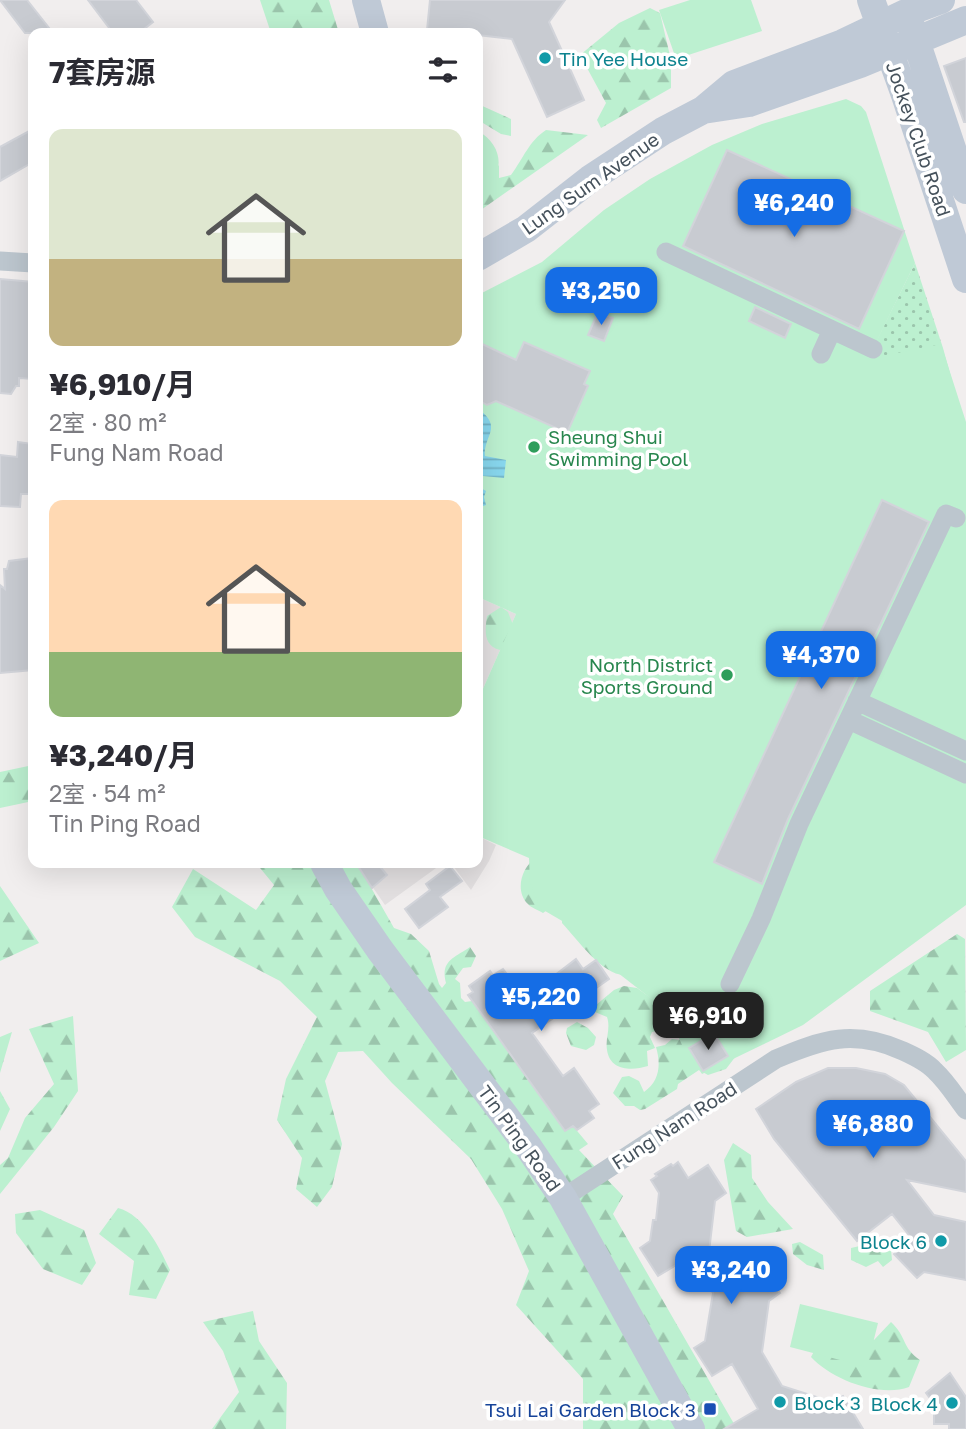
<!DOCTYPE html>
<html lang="zh">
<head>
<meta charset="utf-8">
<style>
  :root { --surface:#fff; --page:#f7f7f7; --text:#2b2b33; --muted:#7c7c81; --accent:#156de5 }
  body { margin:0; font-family:"Golos Text","Noto Sans SC",sans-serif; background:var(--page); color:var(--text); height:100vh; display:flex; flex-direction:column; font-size:26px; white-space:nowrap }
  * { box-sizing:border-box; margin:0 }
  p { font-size:23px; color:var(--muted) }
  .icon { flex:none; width:38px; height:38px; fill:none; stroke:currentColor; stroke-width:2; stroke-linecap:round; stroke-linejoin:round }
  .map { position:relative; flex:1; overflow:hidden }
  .panel { position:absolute; left:28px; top:28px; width:455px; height:840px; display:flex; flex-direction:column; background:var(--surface); border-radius:14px; box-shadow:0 7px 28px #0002 }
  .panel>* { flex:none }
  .price { position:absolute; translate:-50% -60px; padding:0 16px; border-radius:14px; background:var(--accent); color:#fff; font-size:23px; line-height:46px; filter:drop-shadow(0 2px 4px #0008) }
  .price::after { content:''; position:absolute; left:50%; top:42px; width:21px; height:16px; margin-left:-10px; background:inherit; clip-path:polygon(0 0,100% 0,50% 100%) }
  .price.active { background:#222; color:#fff }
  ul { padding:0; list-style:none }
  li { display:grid; align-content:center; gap:14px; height:371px; padding:0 21px }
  li span { display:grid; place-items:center; height:217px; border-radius:14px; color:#555 }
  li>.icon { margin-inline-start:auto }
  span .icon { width:126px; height:126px; fill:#fffc; stroke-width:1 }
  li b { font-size:30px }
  h2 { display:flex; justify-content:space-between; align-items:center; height:84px; padding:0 21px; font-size:30px }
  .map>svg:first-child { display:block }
</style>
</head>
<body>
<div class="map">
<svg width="966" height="1429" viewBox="0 0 966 1429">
  <defs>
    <pattern id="forest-firs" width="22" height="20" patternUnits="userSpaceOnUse" patternTransform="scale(1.75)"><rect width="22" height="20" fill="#bcf0d0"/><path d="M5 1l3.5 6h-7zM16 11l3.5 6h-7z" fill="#9bc5ac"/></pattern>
    <pattern id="park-dots" width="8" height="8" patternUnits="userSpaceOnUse" patternTransform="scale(1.75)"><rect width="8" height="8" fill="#bcf0d0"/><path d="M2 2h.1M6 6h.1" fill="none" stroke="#9bc5ac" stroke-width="1.8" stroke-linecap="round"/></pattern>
    <pattern id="water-rules" width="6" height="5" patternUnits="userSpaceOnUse" patternTransform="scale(1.75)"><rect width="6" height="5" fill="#88d7ee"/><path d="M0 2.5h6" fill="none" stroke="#71b1c4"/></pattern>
  </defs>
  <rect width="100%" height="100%" fill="#f1eeee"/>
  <path fill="#e2dfe0" d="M478,597L516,614L478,700Z
    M478,836L496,845L489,861L471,890L451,863H478Z
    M356,863H443L385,905Z"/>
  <path fill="url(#forest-firs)" d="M260,0H329L339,33H271Z
    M650,8L660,13L671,60V88L601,128L597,120L606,103L580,55L619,23Z
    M478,104L511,119V136L501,134L478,120Z
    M546,130L588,135L478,212V148L499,166V178L511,175C523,159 529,141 546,130Z
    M501,607L508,612L515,630L509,644L500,650C483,646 485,630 487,616Z
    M33,765V801L0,808V772Z
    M536,858L553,906L543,913C539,910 531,908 528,904C514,891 522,866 536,858Z
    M256,863H357L394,928L411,934L429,951L439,984L442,988L446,983C440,961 454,958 470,947L476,956L471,967L463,968L455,979L460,983L461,998L465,1002L472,1001L565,1131L573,1126L588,1144L579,1150L623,1196L613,1214L737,1429H583V1379L516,1305L529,1271L502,1209L471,1159L392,1083L363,1051L338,1052L325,1081L342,1144L332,1187L317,1207L296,1189L302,1158L277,1120L286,1079L317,1017L280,981L195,937L172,907L193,869L256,910L274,885Z
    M0,886L39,943L0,961Z
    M562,917L625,975C603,976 577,939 562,923Z
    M957,934L965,939L966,1050L946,1062L928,1032L870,1011V991Z
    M624,986L637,988L655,1001L739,1052L726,1069L708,1075L699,1070L678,1084L677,1089L645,1109L640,1110L634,1106H625L613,1093L622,1077L629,1076L639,1081L644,1092C660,1081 661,1064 656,1047L665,1045L672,1039L680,1040L671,1022V1028L652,1032L650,1037L655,1048L647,1051L648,1066C632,1071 610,1071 607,1050C605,1039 611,1029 607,1017L590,1010L614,990Z
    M73,1016L78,1091L54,1127L0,1194V1165L8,1158L25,1118L54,1084L29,1029Z
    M577,1022L588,1028L596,1037L594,1045L586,1050L571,1046L566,1033L567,1028Z
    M12,1032L0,1073V1037Z
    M0,1091L10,1109L0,1131Z
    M733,1143L751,1155L752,1178L768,1202L793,1229L747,1237L736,1231L724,1160Z
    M118,1208C144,1215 159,1247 170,1270L156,1299L129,1295L134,1261L99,1234Z
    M40,1210L84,1230L96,1263L82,1285L43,1269L16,1233L15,1214Z
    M890,1239L892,1260L883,1267L878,1261L866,1267L851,1260V1248Z
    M800,1242L823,1255L824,1270L807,1265L793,1254L792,1244Z
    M253,1311L259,1341L287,1383L286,1429H212L239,1392L223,1351L203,1322Z
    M891,1322C907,1337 902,1348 920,1360L909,1387C879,1398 831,1379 811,1357L818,1344L859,1339L874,1340Z"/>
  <path fill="url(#park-dots)" d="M915,263L943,348L966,431L867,360Z"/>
  <path fill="#bcf0d0" d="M690,0H751L762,31L676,59L659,10Z
    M846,99L861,106L866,112L915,263L868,359L941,344L966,422V905L803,1025L702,1074L682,1045L671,1020L658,1004L600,959L569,925L540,908L530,882L529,858L478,836V700L516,614L478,597V295L542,262L604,210L650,179L712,145L762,124Z
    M478,131C504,145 507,178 478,191Z
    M800,1304L878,1323L867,1367L790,1347Z"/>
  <path fill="url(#water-rules)" d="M478,409C504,427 483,436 485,456L506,460L504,478L483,476L479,487L486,491L484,497L486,505L478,508Z"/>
  <path fill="#c8cbd1" stroke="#d2d4da" stroke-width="2" d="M0,0H27L53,33H25Z
    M88,0H136L153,22L139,33H113Z
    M430,0H565L549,22L584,100L547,117L512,39L478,35V33L427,30Z
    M966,58V122H964L944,66Z
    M33,129V162L0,181V147Z
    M727,150L904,231L859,329L683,246Z
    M0,279L33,282V379L19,378V386H16L11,394L0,393Z
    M755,307L791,324L785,338L749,321Z
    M598,312L613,318L604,341L588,335Z
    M478,342L516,360L524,342L590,371L584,384L588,386L567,433L496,401L487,405L478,400Z
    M18,442L33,444L30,494H21L20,507L0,506V455L17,457Z
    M882,500L929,522L788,819L762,884L714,862Z
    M33,558V670L0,673V585L5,589L4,569H7L9,561Z
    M356,863H377L387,875L372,888Z
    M450,866L462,881L440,897L448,907L419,928L405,909L430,890L426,884Z
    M576,959L583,969L596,960L609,979L532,1033L563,1076L574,1068L599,1104L589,1111L594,1118L577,1130L573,1126L565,1131L468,995L473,992L469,986L490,971L493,975L503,969L525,998Z
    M714,1033L728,1056L703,1071L689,1048Z
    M828,1068H856L885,1074L904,1085L966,1161V1192L907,1180L934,1215L966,1222V1280L924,1272L917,1278L894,1254L912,1239L892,1214L857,1241L774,1139L756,1109L796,1082Z
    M678,1162L688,1178L708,1165L726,1193L715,1201L709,1252L719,1268L732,1263L742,1278L762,1265L780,1293L769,1301L762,1352L782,1386L832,1402L843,1396L863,1429H724L758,1409L732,1364L712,1376L694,1348L705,1341L713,1293L701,1274L687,1279L678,1264L658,1276L640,1248L650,1241L653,1220H656L659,1193L651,1180L657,1176L655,1174L671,1164L673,1166Z
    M950,1373L966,1397V1429H949V1424H934V1404L926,1393Z"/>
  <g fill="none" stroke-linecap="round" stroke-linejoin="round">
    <path stroke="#bcc6ce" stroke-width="19" d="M666,252L873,349
      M0,261L33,263
      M821,354L832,330
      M857,701L966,751
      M849,720L966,774
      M730,984L761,919L799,824L946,514L956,518
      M563,1198L776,1059C823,1039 854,1029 903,1051C914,1056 927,1062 935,1071C947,1082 956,1097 966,1110"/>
    <path stroke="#bfc9d6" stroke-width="28" d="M366,0L375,33
      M871,0L905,95L966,279
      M911,26L966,190
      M703,110L749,103L860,64L966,20
      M478,257L526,229L590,179L663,131L703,110L734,84L843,43L906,13L941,0
      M324,863L338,889L380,950L529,1148L563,1198L691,1429"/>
  </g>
  <g fill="#0f9aa8" stroke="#fff" stroke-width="2.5">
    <circle cx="545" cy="58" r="7"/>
    <circle cx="941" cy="1241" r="7"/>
    <circle cx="780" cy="1402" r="7"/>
    <circle cx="952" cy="1403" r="7"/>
  </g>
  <g fill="#2e9e5b" stroke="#fff" stroke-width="2.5">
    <circle cx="534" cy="447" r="7"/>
    <circle cx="727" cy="675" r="7"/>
  </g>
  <rect fill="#1a4fb4" stroke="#fff" stroke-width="2.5" x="703" y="1402" width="14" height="14" rx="3.5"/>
  <g text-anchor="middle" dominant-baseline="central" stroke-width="7" stroke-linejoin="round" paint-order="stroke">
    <g font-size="19" fill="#0d838f" stroke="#fff" text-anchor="start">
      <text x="559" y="58">Tin Yee House</text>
      <text x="927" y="1241" text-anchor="end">Block 6</text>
      <text x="794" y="1402">Block 3</text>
      <text x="938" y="1403" text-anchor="end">Block 4</text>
    </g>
    <g font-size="19" fill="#46525c" stroke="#fff">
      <text transform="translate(919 139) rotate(71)">Jockey Club Road</text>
      <text transform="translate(590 183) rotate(-35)">Lung Sum Avenue</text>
      <text transform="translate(674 1125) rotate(-33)">Fung Nam Road</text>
      <text transform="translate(520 1138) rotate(54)">Tin Ping Road</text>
    </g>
    <g font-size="19" fill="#27864d" stroke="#fff" text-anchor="start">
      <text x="548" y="436">Sheung Shui<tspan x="548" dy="22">Swimming Pool</tspan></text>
      <text x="713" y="664" text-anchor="end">North District<tspan x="713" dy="22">Sports Ground</tspan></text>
    </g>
    <g font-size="19" fill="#164399" stroke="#fff" text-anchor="end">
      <text x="696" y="1409">Tsui Lai Garden Block 3</text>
    </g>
  </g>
</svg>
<b class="price" style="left:794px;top:239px">¥6,240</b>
<b class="price" style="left:601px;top:327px">¥3,250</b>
<b class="price" style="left:821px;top:691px">¥4,370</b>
<b class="price" style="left:541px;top:1033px">¥5,220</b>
<b class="price active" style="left:708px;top:1052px">¥6,910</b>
<b class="price" style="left:873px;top:1160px">¥6,880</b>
<b class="price" style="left:731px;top:1306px">¥3,240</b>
<section class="panel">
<h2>7套房源<svg class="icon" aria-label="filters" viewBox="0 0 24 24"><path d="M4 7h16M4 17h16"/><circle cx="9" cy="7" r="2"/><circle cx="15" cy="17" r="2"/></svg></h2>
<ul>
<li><span style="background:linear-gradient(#dfe7d0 60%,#c2b280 0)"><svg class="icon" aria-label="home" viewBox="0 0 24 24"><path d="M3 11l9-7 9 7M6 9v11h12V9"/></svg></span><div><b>¥6,910/月</b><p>2室 · 80 m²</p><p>Fung Nam Road</p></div></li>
<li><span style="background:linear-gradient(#ffd9b3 70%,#8fb573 0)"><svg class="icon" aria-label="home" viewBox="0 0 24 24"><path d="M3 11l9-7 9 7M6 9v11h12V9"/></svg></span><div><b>¥3,240/月</b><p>2室 · 54 m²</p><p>Tin Ping Road</p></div></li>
</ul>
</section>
</div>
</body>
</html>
